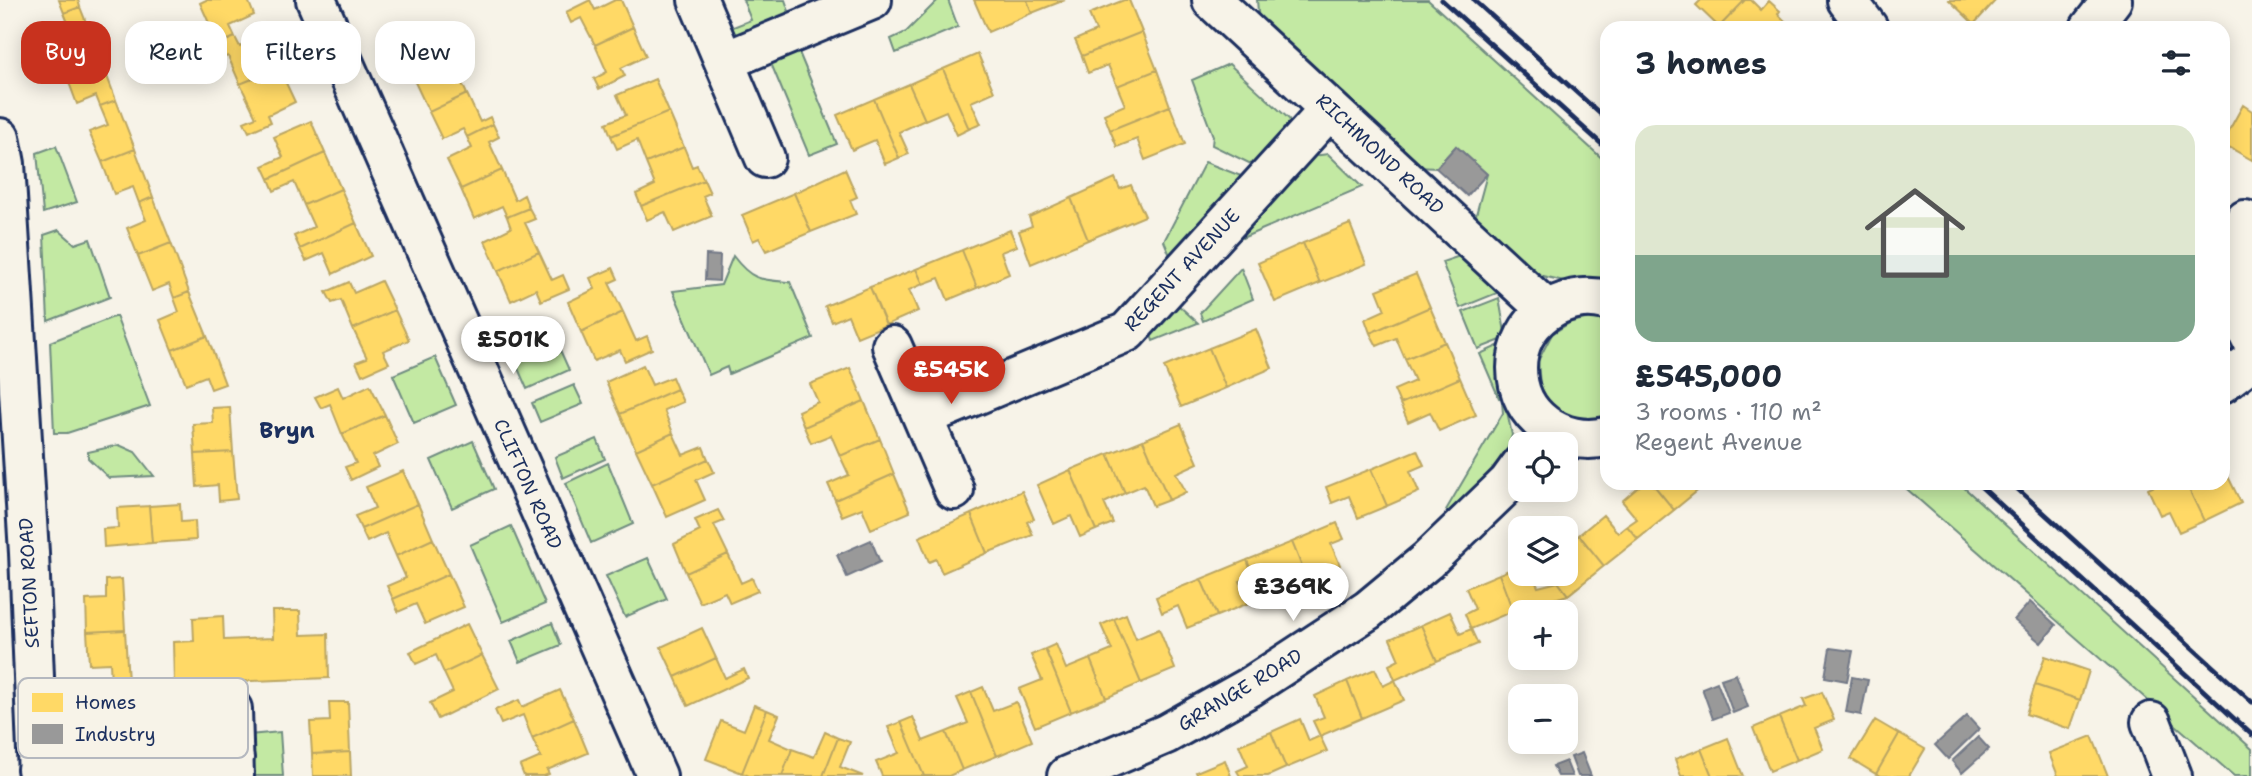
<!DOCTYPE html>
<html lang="en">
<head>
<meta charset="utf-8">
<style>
  :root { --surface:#fff; --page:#f2f2f3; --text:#1f2937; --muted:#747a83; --line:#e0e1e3; --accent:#c8321e }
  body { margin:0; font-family:"Shantell Sans",sans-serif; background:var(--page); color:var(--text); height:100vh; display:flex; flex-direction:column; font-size:26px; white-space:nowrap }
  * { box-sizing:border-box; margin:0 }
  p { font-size:23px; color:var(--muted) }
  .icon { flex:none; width:38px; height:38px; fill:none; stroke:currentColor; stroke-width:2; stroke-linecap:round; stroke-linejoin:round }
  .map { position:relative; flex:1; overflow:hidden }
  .side { position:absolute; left:1600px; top:21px; width:630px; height:469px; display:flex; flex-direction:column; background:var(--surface); border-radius:21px; box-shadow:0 4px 18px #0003 }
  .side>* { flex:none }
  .top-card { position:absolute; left:21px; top:21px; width:665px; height:63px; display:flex; gap:14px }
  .fabs { position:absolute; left:1508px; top:432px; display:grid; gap:14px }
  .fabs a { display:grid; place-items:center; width:70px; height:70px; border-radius:14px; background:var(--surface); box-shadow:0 4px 18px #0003; font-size:35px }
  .price { position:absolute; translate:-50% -60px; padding:0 16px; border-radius:24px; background:#fff; color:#222; font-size:23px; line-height:46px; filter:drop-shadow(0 2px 4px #0008) }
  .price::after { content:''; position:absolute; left:50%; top:42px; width:21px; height:16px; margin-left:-10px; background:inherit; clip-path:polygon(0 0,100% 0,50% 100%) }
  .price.active { background:var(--accent); color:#fff }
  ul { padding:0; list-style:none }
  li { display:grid; align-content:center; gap:14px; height:371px; padding:0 35px }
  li+li { border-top:2px solid var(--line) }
  li span { display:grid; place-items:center; height:217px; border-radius:21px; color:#555 }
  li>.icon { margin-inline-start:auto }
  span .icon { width:126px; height:126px; fill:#fffc; stroke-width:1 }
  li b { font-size:30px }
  h2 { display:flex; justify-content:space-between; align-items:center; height:84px; padding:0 35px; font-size:30px }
  .pill { padding:0 24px; border-radius:21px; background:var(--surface); box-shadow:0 4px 18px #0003; font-size:24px; line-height:63px }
  .pill.active { background:var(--accent); color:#fff }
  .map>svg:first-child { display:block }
</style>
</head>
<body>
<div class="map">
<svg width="2252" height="776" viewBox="0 0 2252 776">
  <rect width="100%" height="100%" fill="#f7f3e8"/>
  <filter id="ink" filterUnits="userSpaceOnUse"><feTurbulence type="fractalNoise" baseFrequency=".0143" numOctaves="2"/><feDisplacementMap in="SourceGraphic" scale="14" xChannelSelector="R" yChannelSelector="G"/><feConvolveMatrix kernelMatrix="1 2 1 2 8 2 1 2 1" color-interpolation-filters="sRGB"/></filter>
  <g filter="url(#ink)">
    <path fill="#c3e9a3" stroke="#6f8c80" stroke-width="2" d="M743,0H785L791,17L742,38L731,35L728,29L751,20Z
      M938,0H948L958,27L896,53L891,39L906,32Z
      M1257,0H1428L1606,162V282H1568L1534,274L1474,222L1487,174L1456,146L1436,168L1417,167L1259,23Z
      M798,50L837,144L809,155L770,61Z
      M1229,64L1289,119L1291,124L1264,164H1251L1212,145L1213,136L1192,80Z
      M56,146L77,202L43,213L37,153Z
      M1328,154L1362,187L1235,241L1313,156Z
      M1205,162L1241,176L1244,184L1173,263L1164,241Z
      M59,230L75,244L90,239L110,297L48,321L44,235Z
      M733,256C752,281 761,280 790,282L813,338L729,374L727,367L709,375L673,291L721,285Z
      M1460,256L1497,293L1460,308L1442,262Z
      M1241,268L1253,299L1203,321L1200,313Z
      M1499,298L1506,338L1478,349L1463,312Z
      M1177,304L1198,323L1153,341L1151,335Z
      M116,316L150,406L67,433H54L50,342Z
      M1595,317L1606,320V422L1563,417L1550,405L1540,386L1538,361L1552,334L1571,322Z
      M548,323L569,370L527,389L506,341Z
      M1504,343L1503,397L1499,398L1480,354Z
      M435,357L456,405L414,423L393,375Z
      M574,385L583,404L540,422L532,403Z
      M1502,402H1505L1512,435L1506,453L1451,515L1446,510L1503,413Z
      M597,439L605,459L563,478L555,457Z
      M473,441L494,489L452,508L431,460Z
      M119,445L135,452L154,476L109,478L88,458V452Z
      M608,463L633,524L591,543L566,483Z
      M1900,483H1959L2252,749V776H2234Z
      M511,526L545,604L503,622L470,545Z
      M648,558L667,599L625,617L606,576Z
      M552,623L561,645L520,662L511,641Z
      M280,732L283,776H253L249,735Z"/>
    <path fill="#ffd966" stroke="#bba664" stroke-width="2" d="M59,0H78L80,7L64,13Z
      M206,0H248L254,15L230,26L235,37L212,47L206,35L213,32L200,3Z
      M590,0L595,10L615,0H621L633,27L595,45L581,18L571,23L566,12Z
      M974,0H1027L1032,13L988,32Z
      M1027,0H1065L1032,13Z
      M1124,0H1129L1142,32L1082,56L1075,40L1096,31L1089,14Z
      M1701,0H1745L1719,27L1696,5Z
      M1745,0H1751L1761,10L1769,1L1780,11L1778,14L1789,25L1786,28H1718Z
      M1949,0H1996L1974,24Z
      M80,7L99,55L64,69L52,37L71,30L64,13Z
      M633,27L646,56L621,68L625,76L599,89L594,79L607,72L595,45Z
      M1142,32L1157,70L1117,86L1108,65L1088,73L1082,56Z
      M264,36L279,68L240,84L228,56L217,60L212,47L235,37L240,47Z
      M459,48L463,57L452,62L467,94L429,112L413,78L440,65L436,58Z
      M978,54L994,92L971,102L981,124L969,129L943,69Z
      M99,55L116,100L100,106L96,96L77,104L64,69Z
      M279,68L295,102L268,115L271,122L249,132L244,122L256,117L240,84Z
      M943,69L969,129L957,135L946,111L925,120L909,84Z
      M1157,70L1170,106L1110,130L1104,114L1125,105L1117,86Z
      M655,79L669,112L611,136L606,123L626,115L617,95Z
      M909,84L925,120L899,132L909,154L899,158L874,99Z
      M467,94L480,122L490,117L493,124L467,137L463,129L442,139L429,112Z
      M874,99L899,158L885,164L875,140L852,150L837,115Z
      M116,100L135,149L102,162L89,132L108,125L100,106Z
      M2243,105L2252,111V160L2222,143Z
      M1170,106L1185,144L1145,160L1137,139L1117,147L1110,130Z
      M669,112L684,147L646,163L637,140L617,149L611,136Z
      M311,121L325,153L269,179L263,166L283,157L274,137Z
      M493,124L499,137L489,142L502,170L461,189L447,160L472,148L467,137Z
      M684,147L692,167L697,165L704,180L641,206L636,194L655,185L646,163Z
      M135,149L153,197L139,203L133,187L114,194L102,162Z
      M325,153L341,189L304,205L294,182L274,191L269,179Z
      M845,169L857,197L850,200L856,214L811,232L794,193Z
      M502,170L515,200L524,195L529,208L507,217L502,206L474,219L461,189Z
      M1115,178L1120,189L1131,185L1145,216L1088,240L1071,198Z
      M704,180L710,193L703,196L712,216L674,232L665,212L647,220L641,206Z
      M341,189L356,223L300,249L294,236L314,227L304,205Z
      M794,193L811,232L766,251L759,238L753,241L742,215Z
      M153,197L171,243L138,256L127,228L146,220L139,203Z
      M1071,198L1088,240L1031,264L1019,231L1032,226L1029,217Z
      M529,208L535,219L525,223L539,252L498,271L485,241L511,228L507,217Z
      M356,223L371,256L333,274L324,253L306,261L300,249Z
      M1350,224L1366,264L1320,283L1303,243Z
      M1010,230L1017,246L1001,252L1009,274L977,288L962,250Z
      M171,243L189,292L174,298L169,284L152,291L138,256Z
      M1303,243L1320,283L1275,302L1258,263Z
      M962,250L977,288L948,300L939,278L923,284L916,269Z
      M539,252L552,280L563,275L569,289L541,301L536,289L511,301L498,271Z
      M613,268L618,279L609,283L623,312L581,332L568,302L595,289L590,278Z
      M916,269L923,284L909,290L918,311L886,325L870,287Z
      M1416,274L1430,307L1370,333L1365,319L1385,310L1377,290Z
      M381,281L395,310L353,329L341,300L332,303L326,292L349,282L354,293Z
      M870,287L886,325L857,337L848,315L832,322L825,306Z
      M189,292L207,336L172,350L160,320L179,312L174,298Z
      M1430,307L1445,342L1405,359L1396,338L1377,346L1370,333Z
      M395,310L409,340L383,351L389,363L362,375L356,362L367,358L353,329Z
      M623,312L636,341L647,336L652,349L625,361L620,350L594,361L581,332Z
      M1256,329L1272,368L1226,388L1209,348Z
      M207,336L225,384L211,389L206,376L186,384L172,350Z
      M1445,342L1460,378L1400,404L1394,390L1415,381L1405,359Z
      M1209,348L1226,388L1181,407L1164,367Z
      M643,365L652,385L672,377L677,389L620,414L606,382Z
      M850,368L864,401L804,427L798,411L818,402L810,384Z
      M1460,378L1476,415L1439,431L1430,412L1408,422L1400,404Z
      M370,385L385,415L342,434L330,404L321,408L315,397L338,387L343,398Z
      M677,389L683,402L664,410L673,433L636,450L620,414Z
      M864,401L880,439L840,456L831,435L811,443L804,427Z
      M230,407L233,452L195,454L193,424L213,423L212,408Z
      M385,415L398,444L373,456L378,467L351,480L345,467L356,463L342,434Z
      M1181,424L1198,463L1176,473L1186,492L1169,500L1143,440Z
      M673,433L683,455L703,447L708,459L652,484L636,450Z
      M880,439L894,474L835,500L828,484L849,475L840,456Z
      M1143,440L1169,500L1153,506L1144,485L1125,493L1108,454Z
      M1417,450L1424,465L1410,471L1419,492L1387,506L1371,469Z
      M233,452L237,499L219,501L218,485L197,487L195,454Z
      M1108,454L1125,493L1104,503L1113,523L1096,530L1070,470Z
      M708,459L714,472L696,480L705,500L667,517L652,484Z
      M2222,464L2241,503L2204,521L2186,483H2222Z
      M1371,469L1387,506L1358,518L1349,496L1332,503L1326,487Z
      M1070,470L1096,530L1080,537L1071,516L1054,524L1037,485Z
      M403,471L418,504L361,529L355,516L375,508L366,487Z
      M894,474L910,512L871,529L862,508L842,516L835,500Z
      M1643,483H1652L1674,510L1638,539L1627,526L1637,519L1622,501Z
      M1652,483H1707L1674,510Z
      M2161,483H2186L2204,521L2179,532L2169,511L2160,515L2148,489Z
      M1022,491L1034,519L1027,522L1033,535L987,553L971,514Z
      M180,504L181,522L195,521L196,540L152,543L149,506Z
      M418,504L433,539L396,556L386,533L367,542L361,529Z
      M149,506L152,543L104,547L103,529L118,528L117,508Z
      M718,510L724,521L714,525L728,554L686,573L674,544L700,531L695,520Z
      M971,514L987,553L942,573L936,559L929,562L919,537Z
      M1603,515L1618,533L1627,526L1638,539L1604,566L1579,535Z
      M1337,523L1344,539L1331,544L1340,565L1307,579L1292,542Z
      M1579,535L1604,566L1568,595L1558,582L1567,575L1566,545Z
      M433,539L449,574L393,599L387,586L406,578L396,556Z
      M1292,542L1307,579L1279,591L1270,569L1253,576L1247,560Z
      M728,554L741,583L752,578L758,591L730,603L725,592L700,603L686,573Z
      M1247,560L1253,576L1240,581L1249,603L1217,616L1201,579Z
      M1521,565V574H1532L1538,587L1558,582L1568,595L1513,611L1499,574Z
      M449,574L464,607L425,624L416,604L398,612L393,599Z
      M1499,574L1513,611L1471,629L1465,614L1475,609L1466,588Z
      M122,579L125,630L87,632L86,600L106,599V580Z
      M1201,579L1217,616L1187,628L1178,606L1162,613L1156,597Z
      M272,611H300L301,635L328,634L329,678L174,684L173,642L194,641L193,618L223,616L224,640L273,638Z
      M1450,612L1460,634L1471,629L1478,644L1437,661L1421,625Z
      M1126,614L1136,639L1159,629L1175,669L1141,683L1114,619Z
      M1114,619L1141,683L1106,698L1090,659L1112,650L1101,625Z
      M467,624L482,655L444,673L436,655L416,664L410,652Z
      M1421,625L1437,661L1395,680L1389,665L1399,660L1390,639Z
      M702,628L716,658L675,677L661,647Z
      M125,630L128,682L111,683L110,663L89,664L87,632Z
      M1056,644L1066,669L1090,659L1106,698L1071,712L1045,649Z
      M1045,649L1071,712L1035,727L1019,689L1042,680L1031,655Z
      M482,655L499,689L438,719L430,703L453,692L444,673Z
      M2045,656L2089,671L2080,700L2035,685Z
      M716,658L725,678L744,669L748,678L688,706L675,677Z
      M1375,669L1383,686L1395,680L1404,700L1362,718L1347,681Z
      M1347,681L1362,718L1320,736L1313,721L1324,717L1315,696Z
      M2035,685L2080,700L2070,729L2026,714Z
      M983,687L993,711L1016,702L1032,741L997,756L971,692Z
      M560,690L574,719L532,738L523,715L501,724L495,710L519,700L522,707Z
      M971,692L997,756L962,770L946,732L968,723L957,698Z
      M1822,692L1834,720L1814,728L1823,749L1797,760L1779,717L1806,706L1803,699Z
      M329,702H348L350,752L312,754L310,722L330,721Z
      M754,705L767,710L742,773L706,759L721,721L744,730Z
      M767,710L779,715L769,739L792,749L782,776H749L742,773Z
      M913,717L923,741L946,732L962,770L949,776H924L901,722Z
      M1779,717L1797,760L1770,771L1753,728Z
      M574,719L588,753L547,770L549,774L544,776H524L520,766L541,757L532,738Z
      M1300,719L1309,741L1320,736L1327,751L1286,768L1271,732Z
      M1875,720L1899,734L1876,774L1851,759Z
      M901,722L924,776H882L876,762L899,753L888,727Z
      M825,732L838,738L823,776H782L792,749L814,757Z
      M1271,732L1286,768L1268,776H1240L1237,771L1248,766L1239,745Z
      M1899,734L1925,749L1909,776H1880L1876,774Z
      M2092,736L2108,776H2058L2049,753Z
      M838,738L850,742L840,767L863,776H823Z
      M1728,738L1743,776H1712L1701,749Z
      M1701,749L1712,776H1681L1675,759Z
      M350,752L351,776H313L312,754Z
      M1225,760L1231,776H1198L1196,772Z"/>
    <path fill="#999" stroke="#737987" stroke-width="2" d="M1456,146L1487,174L1467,196L1436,168Z
      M706,255L720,256L719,281L705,280Z
      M871,540L880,562L847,577L837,555Z
      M2030,602L2056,625L2041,643L2014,620Z
      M1830,648L1853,651L1847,681L1825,677Z
      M1736,674L1748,707L1733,713L1721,679Z
      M1852,677L1868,680L1861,715L1846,712Z
      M1717,682L1729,713L1713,719L1702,688Z
      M1967,716L1979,729L1948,759L1935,745Z
      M1978,737L1989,749L1962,773L1952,761Z
      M1582,753L1591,776H1578L1571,757Z
      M1566,761L1572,776H1558L1553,766Z"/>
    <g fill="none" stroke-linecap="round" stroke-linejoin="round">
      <g stroke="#1b2f5e" stroke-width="44">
        <path id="minor" d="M316,0L657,776
          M698,0L765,158
          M1212,0L1547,310
          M1847,0L1868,28
          M2090,28L2112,0
          M725,61L872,0
          M0,138L5,164L29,553L38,776
          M2245,220C2236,260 2232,303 2252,340
          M1606,300C1563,289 1517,321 1517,368C1517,417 1562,447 1606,437
          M892,346L954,490
          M2222,383L2252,360
          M923,417L1127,332L1330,109
          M232,709L234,776
          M2151,722L2172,776
          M37,769L234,758
          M1067,776L1166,734L1250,687L1368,610L1427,561L1508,483L1521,465"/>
      </g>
      <use href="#minor" stroke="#f7f3e8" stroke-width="38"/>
      <path stroke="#1b2f5e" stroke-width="5" d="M1442,0L1606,148
        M1474,0L1606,119
        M1977,483L2252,735
        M2011,483L2252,702"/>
    </g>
  </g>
  <g text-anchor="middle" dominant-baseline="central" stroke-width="7" stroke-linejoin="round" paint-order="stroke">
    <g font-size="19" fill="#1b2f5e" stroke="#f7f3e8">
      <text transform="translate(1380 154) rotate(43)">RICHMOND ROAD</text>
      <text transform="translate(1182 270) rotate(-47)">REGENT AVENUE</text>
      <text transform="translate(528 484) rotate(66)">CLIFTON ROAD</text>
      <text transform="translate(29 583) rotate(-93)">SEFTON ROAD</text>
      <text transform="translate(1240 690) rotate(-31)">GRANGE ROAD</text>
    </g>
    <g font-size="23" font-weight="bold" fill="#1b2f5e" stroke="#f7f3e8">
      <text x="287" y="430">Bryn</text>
    </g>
  </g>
  <rect x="18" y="678" width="230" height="80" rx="10" fill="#f7f3e8" stroke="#b5b8bf" stroke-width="2"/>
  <rect x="32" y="693" width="31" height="19" fill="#ffd966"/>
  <rect x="32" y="724" width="31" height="20" fill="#999"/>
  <g font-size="19" fill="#1b2f5e">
    <text x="75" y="709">Homes</text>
    <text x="75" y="741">Industry</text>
  </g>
</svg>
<div class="fabs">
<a><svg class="icon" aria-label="locate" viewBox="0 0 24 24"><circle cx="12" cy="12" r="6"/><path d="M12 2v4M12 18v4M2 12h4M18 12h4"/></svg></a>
<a><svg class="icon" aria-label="layers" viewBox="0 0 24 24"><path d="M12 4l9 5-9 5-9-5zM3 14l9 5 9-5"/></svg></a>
<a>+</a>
<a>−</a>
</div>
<b class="price" style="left:513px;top:376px">£501K</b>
<b class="price active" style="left:951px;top:406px">£545K</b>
<b class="price" style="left:1293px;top:623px">£369K</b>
<div class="top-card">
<a class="pill active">Buy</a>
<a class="pill">Rent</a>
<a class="pill">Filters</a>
<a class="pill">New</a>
</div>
<section class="side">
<h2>3 homes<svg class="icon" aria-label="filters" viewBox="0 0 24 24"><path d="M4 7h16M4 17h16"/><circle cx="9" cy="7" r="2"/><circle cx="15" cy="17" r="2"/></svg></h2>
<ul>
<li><span style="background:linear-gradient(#dfe7d0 60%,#7fa58c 0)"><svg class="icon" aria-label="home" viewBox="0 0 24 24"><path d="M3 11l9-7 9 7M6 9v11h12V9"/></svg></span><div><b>£545,000</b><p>3 rooms · 110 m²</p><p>Regent Avenue</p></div></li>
</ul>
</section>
</div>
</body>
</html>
